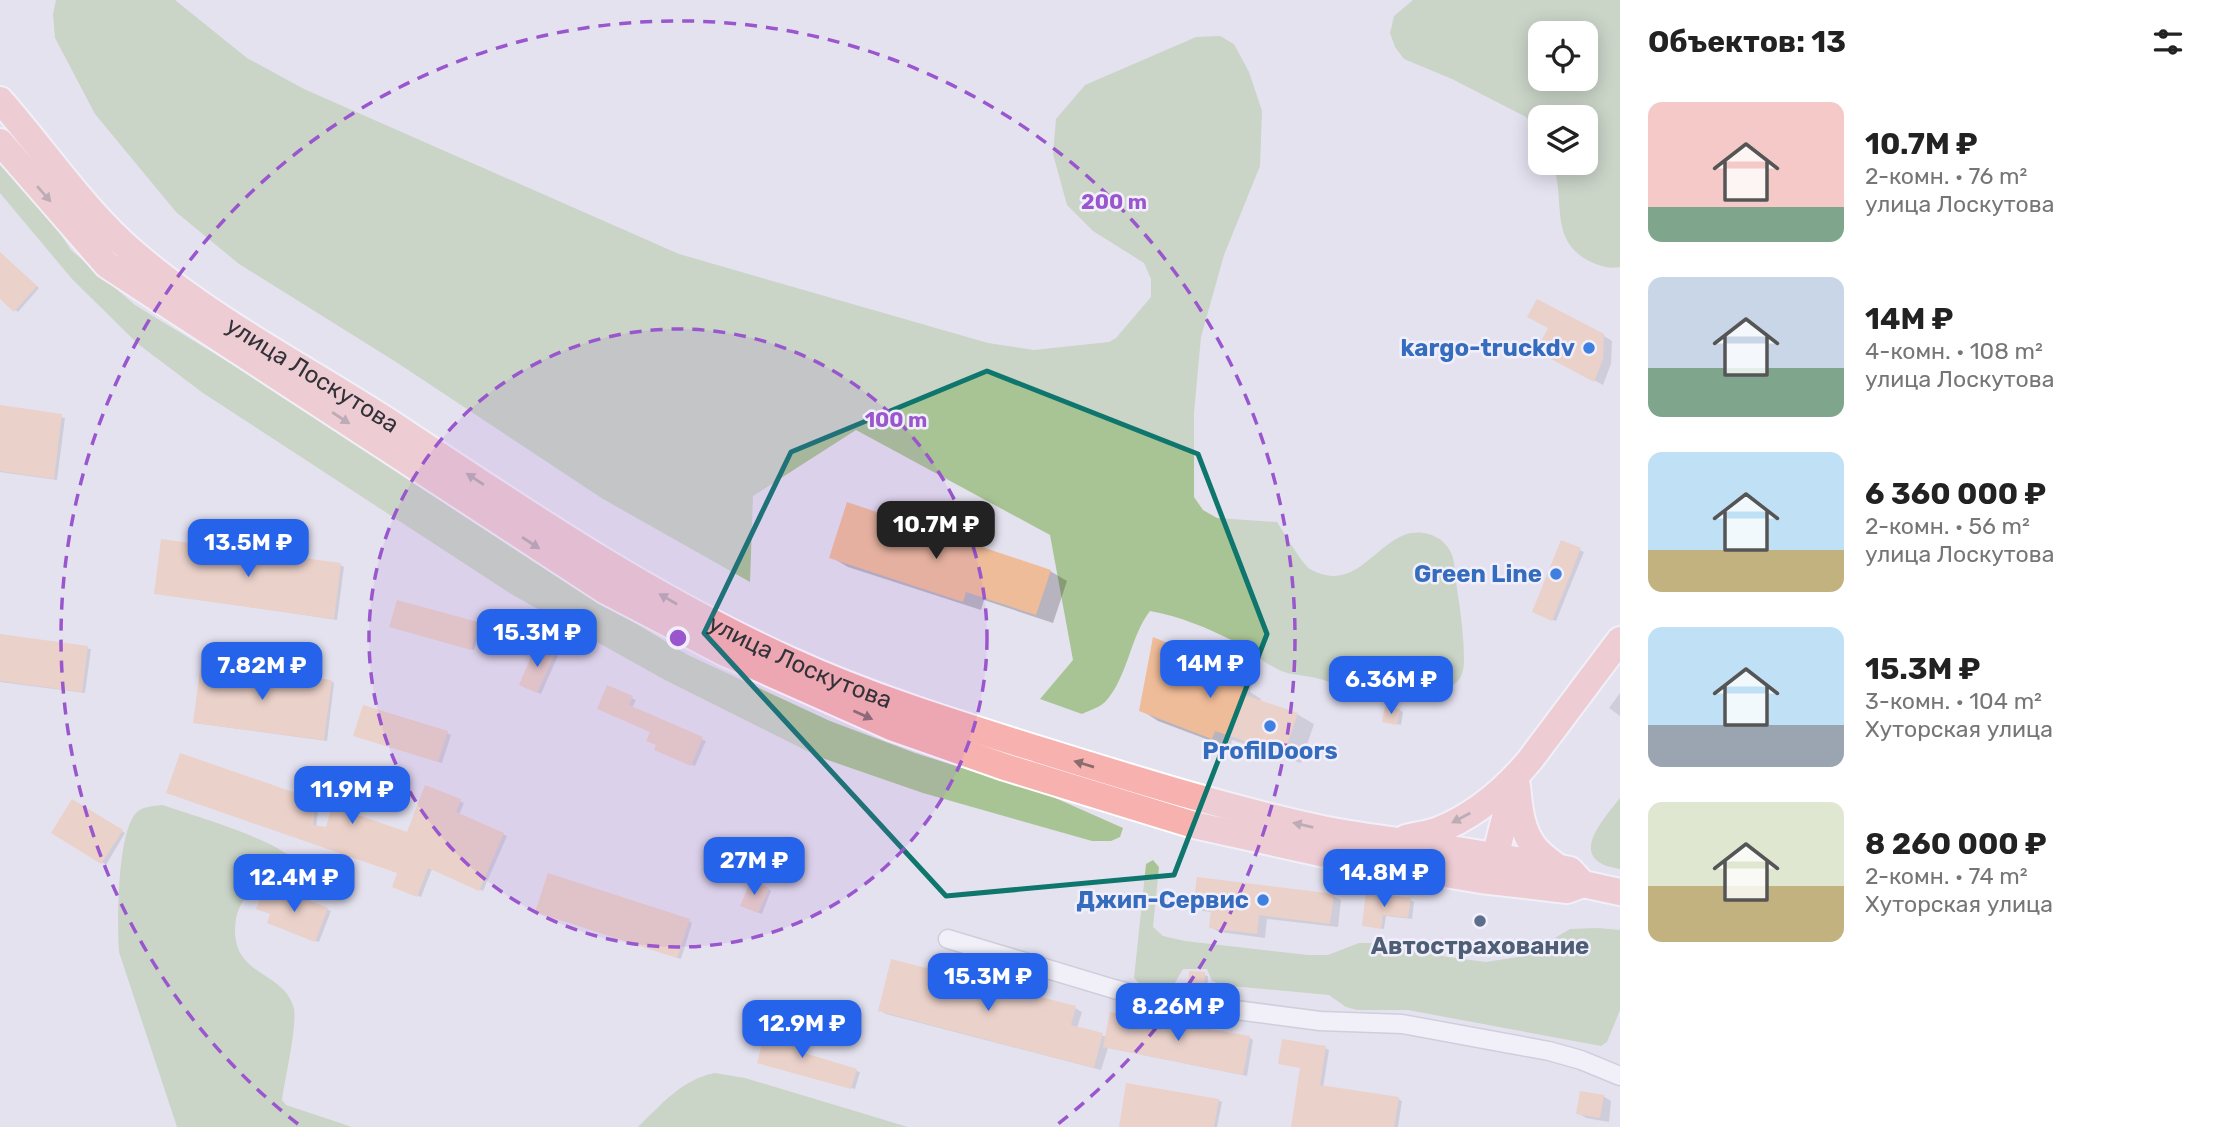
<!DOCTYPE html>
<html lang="ru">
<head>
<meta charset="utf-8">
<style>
  :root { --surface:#fff; --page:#f2f2f2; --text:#222; --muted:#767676; --accent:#2563eb }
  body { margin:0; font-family:Rubik,sans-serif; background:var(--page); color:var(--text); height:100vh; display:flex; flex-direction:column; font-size:26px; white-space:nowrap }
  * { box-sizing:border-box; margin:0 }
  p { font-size:23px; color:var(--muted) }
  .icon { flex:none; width:38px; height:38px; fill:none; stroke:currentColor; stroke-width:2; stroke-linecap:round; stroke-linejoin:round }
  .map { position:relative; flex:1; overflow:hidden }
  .drawer { display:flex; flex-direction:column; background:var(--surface); width:595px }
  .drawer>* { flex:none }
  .fabs { position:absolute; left:1528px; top:21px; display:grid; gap:14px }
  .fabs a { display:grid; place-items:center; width:70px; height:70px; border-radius:14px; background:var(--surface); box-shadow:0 4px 18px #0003; font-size:35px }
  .price { position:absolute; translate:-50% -60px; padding:0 16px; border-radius:14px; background:var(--accent); color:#fff; font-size:23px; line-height:46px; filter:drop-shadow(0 2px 4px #0008) }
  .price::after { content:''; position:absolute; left:50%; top:42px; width:21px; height:16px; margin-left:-10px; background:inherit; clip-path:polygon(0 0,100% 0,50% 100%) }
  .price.selected { background:#222; color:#fff }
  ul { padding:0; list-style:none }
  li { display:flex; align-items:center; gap:21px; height:175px; padding:0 28px }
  li span { display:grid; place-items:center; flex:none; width:196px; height:140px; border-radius:14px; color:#555 }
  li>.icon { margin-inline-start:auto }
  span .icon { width:84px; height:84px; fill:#fffc; stroke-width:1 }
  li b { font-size:30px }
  h2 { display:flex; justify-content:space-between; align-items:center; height:84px; padding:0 28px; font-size:30px }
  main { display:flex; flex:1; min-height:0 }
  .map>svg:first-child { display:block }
</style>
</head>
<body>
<main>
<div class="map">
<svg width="1620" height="1127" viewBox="0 0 1620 1127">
  <rect width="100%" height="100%" fill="#e5e2f0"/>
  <path fill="#a9c494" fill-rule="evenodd" d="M56,0H175L247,58L304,89L679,254L988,343L1034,350L1109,342L1116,338L1151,297V279L1144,263L1093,231L1067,205L1053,154L1056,119L1085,85L1196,37L1220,36L1234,44L1249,72L1262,111L1260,166L1224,255L1201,337L1194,413V497L1203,510L1217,518L1277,522C1283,531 1302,564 1310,569C1353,593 1372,548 1404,535C1422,528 1445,536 1452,555C1455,563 1455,574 1456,582C1460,608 1464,634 1464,661C1464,692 1438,690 1414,695C1374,701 1353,688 1316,678C1304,675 1290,675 1279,670C1264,663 1250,650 1235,642C1208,628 1179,616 1150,611C1130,637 1128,676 1106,701C1101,707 1090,710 1082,714L1040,699L1073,660L1050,535L856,430L753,496L750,582L603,499L396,362L239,264L176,212L95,114L55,38L53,14Z
    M1413,0H1620V267C1608,269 1600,266 1589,261C1547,239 1567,198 1552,163H1586V117H1540V136L1526,117L1452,79L1404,59L1395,47L1390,33L1394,16ZM1540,33H1586V79H1540Z
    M0,154L39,202L71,250L135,305L416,477L546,569L688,655L830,721L915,753L1053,797L1123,828L1120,837L1111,841H1092L923,793L819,757L665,680L511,594L203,393L138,344L72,279L0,193Z
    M1620,798V869C1566,861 1600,823 1620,798Z
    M163,805C194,816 276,839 296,862C295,867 296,873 291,877C284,882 273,880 265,882C251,887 238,905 236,919C227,978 285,969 294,1009C297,1027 285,1079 282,1100L286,1105L352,1127H177L119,952C117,924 117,830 137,812C143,806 155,806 163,805Z
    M1153,860L1159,867L1153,927L1163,936L1185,941L1308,955H1328L1359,943H1373L1448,957L1486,962L1524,956L1570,929L1598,928L1620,930V1010L1607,1042L1601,1046L1408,1010H1357L1346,1007L1329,995L1221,985L1212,981L1207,969H1183L1172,988C1157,994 1144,989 1134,978L1146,864Z
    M715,1073L745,1078L908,1127H638C661,1105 682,1079 715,1073Z"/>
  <path fill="#0003" d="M0,253L39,288L18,312L0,297Z
    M1604,336L1612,341L1611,364L1603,385L1538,350Z
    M0,407L65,418L57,480L0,472Z
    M1562,542L1584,552L1556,621L1537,614Z
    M831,557L1050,571L1067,581L1053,623L984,600L981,610L848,567Z
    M340,565L344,567L337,620L156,593Z
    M477,624L481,626L474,650L391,627Z
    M0,636L91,649L85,693L0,682Z
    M554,654L558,656L541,694L524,687Z
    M1236,672L1253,682L1250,692L1261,699L1260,702L1297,714L1314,724L1301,763L1232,740L1230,748L1158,721L1141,710Z
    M331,681L334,683L327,741L195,723Z
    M608,687L636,700L632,708L706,741L695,766L659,751L652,732Z
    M1620,693V716L1609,708Z
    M1399,710L1403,712L1401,725L1384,721Z
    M447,733L451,735L442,763L359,737Z
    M426,787L464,803L459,815L507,836L483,891L432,869L421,897L398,888L399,873L172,794L316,802L319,804L316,827L408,834Z
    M73,801L125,833L106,865L53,833Z
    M768,889L771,891L762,914L745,907Z
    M281,891L331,911L319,942L273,925L272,914Z
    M1333,896L1341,900L1338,927L1267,919L1265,938L1219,932L1211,927L1212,912L1203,911L1195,906Z
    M1410,900L1414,902L1412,919L1386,916L1384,929L1364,925Z
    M541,913L689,921L692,923L681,959Z
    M1191,973L1208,976L1207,995L1190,991Z
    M1075,1008L1082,1012L1077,1028L1107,1037L1250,1038L1253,1040L1247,1076L1108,1048L1101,1070L886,1014L880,1010Z
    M804,1041L807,1043L804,1055L860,1072L855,1089L762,1064Z
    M1325,1048L1329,1050L1323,1088L1398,1099L1402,1101L1398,1127H1293L1302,1068L1280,1063Z
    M1603,1096L1611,1101L1609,1122L1586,1118L1578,1113Z
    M1218,1100L1222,1102L1217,1127H1121Z"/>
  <path fill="#efbc99" d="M0,252L37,286L14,312L0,299Z
    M1537,299L1604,334L1603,359L1594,382L1536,351L1548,328L1527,317Z
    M0,405L62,414L54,479L0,471Z
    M847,502L1051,570L1036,615L966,592L963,602L829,558Z
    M161,539L341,563L334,619L154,594Z
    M1561,540L1581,548L1552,621L1532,612Z
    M397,600L478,622L471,650L389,627Z
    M0,634L88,646L82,692L0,681Z
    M1153,637L1237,671L1232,683L1245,688L1242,694L1298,713L1284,754L1215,731L1212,739L1139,711Z
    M536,645L555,653L537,693L519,685Z
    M201,663L332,680L324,740L193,723Z
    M607,685L633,696L629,705L703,737L691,766L654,750L656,745L646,741L650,732L597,709Z
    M363,705L448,731L438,762L353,736Z
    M1385,706L1400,709L1397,725L1382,722Z
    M180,753L316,800L313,825L326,827L332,806L407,832L425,785L461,799L456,812L504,833L479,891L428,868L417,897L392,887L397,873L166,793Z
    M72,799L123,830L101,864L51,833Z
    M548,873L690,919L677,958L535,912Z
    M1197,877L1334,894L1330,924L1259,915L1257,934L1209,928L1211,909L1193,907Z
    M751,880L769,888L758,913L740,906Z
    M280,889L328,908L315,942L267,923L270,914L256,909L263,892L277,897Z
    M1366,892L1411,898L1408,918L1383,915L1381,929L1362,926Z
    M891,959L1076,1006L1071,1025L1103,1033L1094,1068L878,1011Z
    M1189,971L1205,972L1204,994L1188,992Z
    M1110,1012L1250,1036L1243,1075L1103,1047Z
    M766,1028L805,1039L801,1052L857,1069L851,1089L757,1063Z
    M1282,1039L1326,1046L1320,1085L1399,1097L1394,1127H1291L1300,1068L1278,1064Z
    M1126,1083L1219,1099L1214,1127H1119Z
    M1580,1091L1604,1095L1600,1118L1576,1114Z"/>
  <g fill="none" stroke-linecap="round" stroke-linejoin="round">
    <g stroke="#b8b6c3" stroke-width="21">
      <path id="street" d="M948,939L1114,989L1152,999L1320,1021L1402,1024L1549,1051L1581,1060L1620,1076"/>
    </g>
    <g stroke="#fff" stroke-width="30">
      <g id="primary">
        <path id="s1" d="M0,100C45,151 84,211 136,255C216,323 311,371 398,428C526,513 651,598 791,661C870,697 954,723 1037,749C1131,778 1225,808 1322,829C1354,836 1387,839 1419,844C1469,852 1520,860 1570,870L1583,884L1620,892"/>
        <path d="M0,142L107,265L606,591L725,653L891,727L1005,767L1194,825L1325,854L1481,880L1567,890L1583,884"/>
        <path d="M1517,786C1519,807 1521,832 1536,849C1542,856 1551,862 1557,867"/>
        <path d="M1406,838C1417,835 1429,834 1439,830C1476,815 1505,790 1530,760L1620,640"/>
        <path d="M1495,874V857L1515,779"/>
      </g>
    </g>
    <use href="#street" stroke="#fff" stroke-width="18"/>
    <use href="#primary" stroke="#f7b2b0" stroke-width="26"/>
  </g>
  <defs><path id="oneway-solid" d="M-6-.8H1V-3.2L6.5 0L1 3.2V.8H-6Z" transform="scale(1.75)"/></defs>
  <g fill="#8b6c6e">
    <use href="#oneway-solid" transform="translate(44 194) rotate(49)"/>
    <use href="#oneway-solid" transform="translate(341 418) rotate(33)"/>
    <use href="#oneway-solid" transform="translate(475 479) rotate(-147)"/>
    <use href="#oneway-solid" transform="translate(531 543) rotate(33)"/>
    <use href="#oneway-solid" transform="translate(668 599) rotate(-150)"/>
    <use href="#oneway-solid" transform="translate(863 715) rotate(24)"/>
    <use href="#oneway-solid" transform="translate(1084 764) rotate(-163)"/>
    <use href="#oneway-solid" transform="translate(1461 818) rotate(152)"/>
    <use href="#oneway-solid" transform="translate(1303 825) rotate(-167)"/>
  </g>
  <path d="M0 0H1620V1127H0ZM987,371L1198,454L1267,634L1174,875L946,896L704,633L791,452Z" fill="#e5e2f0" fill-opacity=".55" fill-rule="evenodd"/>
  <path fill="none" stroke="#0f766e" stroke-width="5" stroke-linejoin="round" d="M987,371L1198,454L1267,634L1174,875L946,896L704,633L791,452Z"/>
  <circle cx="678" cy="638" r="309" fill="#9a57cd" fill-opacity=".12"/>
  <g fill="none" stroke="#9a57cd" stroke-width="3.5" stroke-dasharray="12 9">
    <circle cx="678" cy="638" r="309"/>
    <path d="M298 1124A617 617 0 1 1 1058 1124"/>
  </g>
  <g fill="#3f7fe0" stroke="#f2effd" stroke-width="2.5">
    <circle cx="1589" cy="348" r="7"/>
    <circle cx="1556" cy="574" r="7"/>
    <circle cx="1270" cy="726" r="7"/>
    <circle cx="1263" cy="900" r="7"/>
  </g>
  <circle fill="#5c6f8a" stroke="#f2effd" stroke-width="2.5" cx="1480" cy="921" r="7"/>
  <g text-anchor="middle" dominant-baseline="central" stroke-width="5" stroke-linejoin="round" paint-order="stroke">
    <g font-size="24" font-weight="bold" fill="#366cbe" stroke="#f2effd" text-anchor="end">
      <text x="1575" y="348">kargo-truckdv</text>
      <text x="1542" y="574">Green Line</text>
      <text x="1270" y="751" text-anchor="middle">ProfilDoors</text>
      <text x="1249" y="900">Джип-Сервис</text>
    </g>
    <g font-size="24" fill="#333238" stroke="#f2effd">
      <text stroke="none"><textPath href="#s1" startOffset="420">улица Лоскутова</textPath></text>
      <text stroke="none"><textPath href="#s1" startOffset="987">улица Лоскутова</textPath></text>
    </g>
    <g font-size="24" font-weight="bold" fill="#4e5e75" stroke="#f2effd">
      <text x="1480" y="946">Автострахование</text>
    </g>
  </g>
  <circle cx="678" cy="638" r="10" fill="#9a57cd" stroke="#f2effd" stroke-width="3.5"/>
  <g font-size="21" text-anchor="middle" font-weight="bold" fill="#9a57cd" stroke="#f2effd" stroke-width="5" stroke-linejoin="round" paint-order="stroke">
    <text x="1114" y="209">200 m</text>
    <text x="896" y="427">100 m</text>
  </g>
</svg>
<div class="fabs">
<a><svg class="icon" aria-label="locate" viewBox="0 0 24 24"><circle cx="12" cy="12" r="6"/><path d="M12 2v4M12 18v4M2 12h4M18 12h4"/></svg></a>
<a><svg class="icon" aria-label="layers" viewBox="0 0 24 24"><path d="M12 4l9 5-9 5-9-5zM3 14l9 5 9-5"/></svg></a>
</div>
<b class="price selected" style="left:936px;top:561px">10.7M ₽</b>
<b class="price" style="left:248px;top:579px">13.5M ₽</b>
<b class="price" style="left:537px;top:669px">15.3M ₽</b>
<b class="price" style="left:1210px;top:700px">14M ₽</b>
<b class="price" style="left:262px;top:702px">7.82M ₽</b>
<b class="price" style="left:1391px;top:716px">6.36M ₽</b>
<b class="price" style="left:352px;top:826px">11.9M ₽</b>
<b class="price" style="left:754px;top:897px">27M ₽</b>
<b class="price" style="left:1384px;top:909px">14.8M ₽</b>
<b class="price" style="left:294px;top:914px">12.4M ₽</b>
<b class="price" style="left:988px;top:1013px">15.3M ₽</b>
<b class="price" style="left:1178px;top:1043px">8.26M ₽</b>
<b class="price" style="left:802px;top:1060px">12.9M ₽</b>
</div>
<section class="drawer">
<h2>Объектов: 13<svg class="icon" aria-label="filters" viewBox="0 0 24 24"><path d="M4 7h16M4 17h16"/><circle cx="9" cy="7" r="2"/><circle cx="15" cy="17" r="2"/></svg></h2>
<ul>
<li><span style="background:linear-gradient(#f6c9c9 75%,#7fa58c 0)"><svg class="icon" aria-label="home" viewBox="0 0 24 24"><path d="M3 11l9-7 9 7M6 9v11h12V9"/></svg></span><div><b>10.7M ₽</b><p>2-комн. · 76 m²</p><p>улица Лоскутова</p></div></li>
<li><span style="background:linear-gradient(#c9d6e8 65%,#7fa58c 0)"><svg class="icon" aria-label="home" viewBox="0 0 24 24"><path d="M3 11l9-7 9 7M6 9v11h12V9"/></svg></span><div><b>14M ₽</b><p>4-комн. · 108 m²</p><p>улица Лоскутова</p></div></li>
<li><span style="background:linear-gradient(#bfe0f5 70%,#c2b280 0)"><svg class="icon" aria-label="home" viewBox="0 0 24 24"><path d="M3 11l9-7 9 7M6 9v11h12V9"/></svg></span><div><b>6 360 000 ₽</b><p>2-комн. · 56 m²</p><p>улица Лоскутова</p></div></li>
<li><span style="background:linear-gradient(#bfe0f5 70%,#9aa5b1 0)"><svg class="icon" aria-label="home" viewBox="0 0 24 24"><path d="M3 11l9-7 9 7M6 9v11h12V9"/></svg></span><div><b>15.3M ₽</b><p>3-комн. · 104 m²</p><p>Хуторская улица</p></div></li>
<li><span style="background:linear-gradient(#dfe7d0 60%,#c2b280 0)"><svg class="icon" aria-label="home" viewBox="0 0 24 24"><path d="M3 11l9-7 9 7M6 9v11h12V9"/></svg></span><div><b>8 260 000 ₽</b><p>2-комн. · 74 m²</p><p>Хуторская улица</p></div></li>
</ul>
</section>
</main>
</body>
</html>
